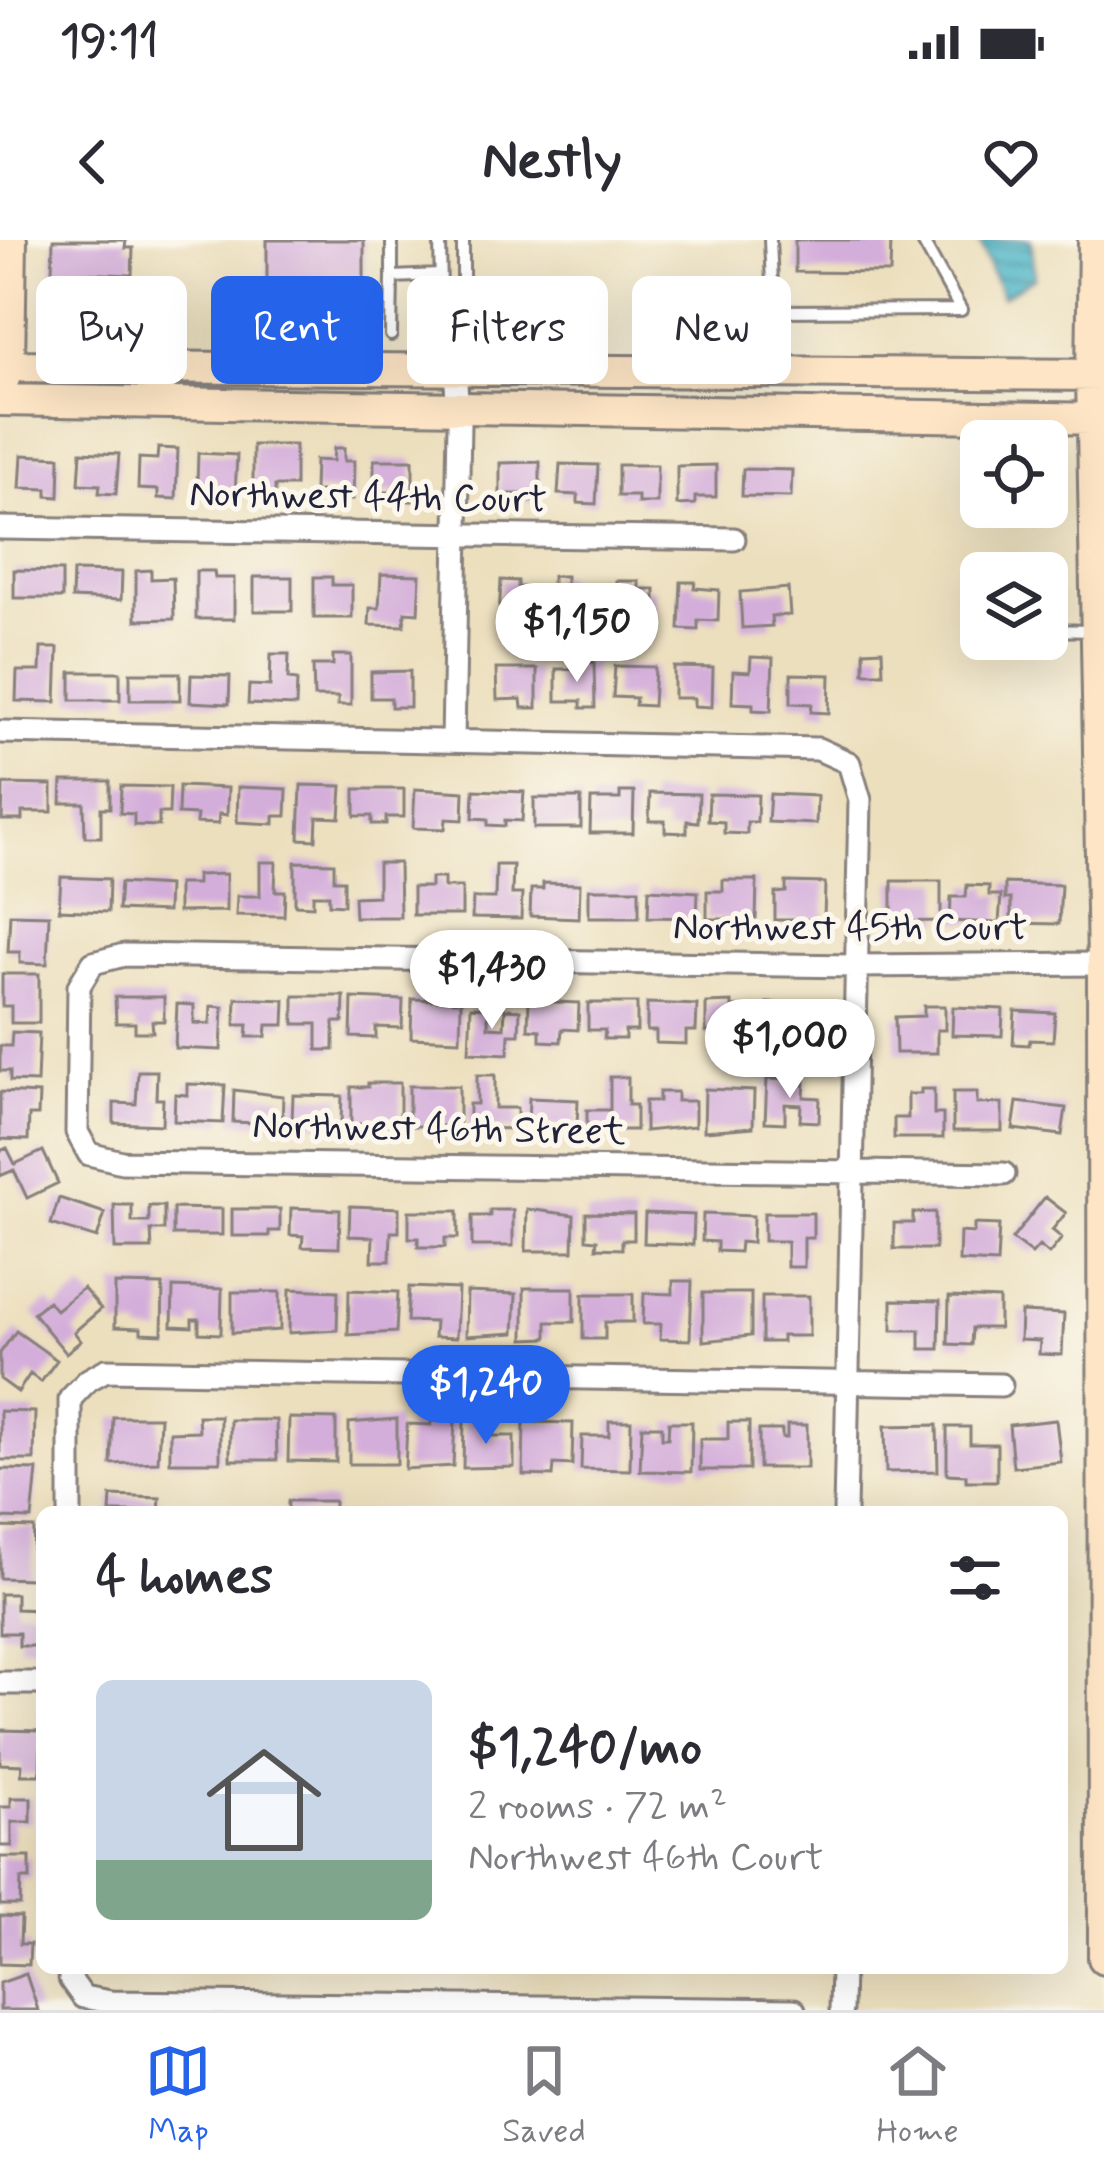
<!DOCTYPE html>
<html lang="en">
<head>
<meta charset="utf-8">
<style>
  :root { --surface:#fff; --page:#f7f7f7; --text:#2b2b33; --muted:#7c7c81; --line:#e1e1e2; --accent:#2563eb }
  body { margin:0; font-family:Mynerve,sans-serif; background:var(--page); color:var(--text); height:100vh; display:flex; flex-direction:column; font-size:45px; white-space:nowrap }
  * { box-sizing:border-box; margin:0 }
  p { font-size:39px; color:var(--muted) }
  .icon { flex:none; width:66px; height:66px; fill:none; stroke:currentColor; stroke-width:2; stroke-linecap:round; stroke-linejoin:round }
  .map { position:relative; flex:1; overflow:hidden }
  .details { position:absolute; left:36px; top:1266px; width:1032px; height:468px; display:flex; flex-direction:column; background:var(--surface); border-radius:18px; box-shadow:0 12px 48px #0002 }
  .details>* { flex:none }
  .banner { position:absolute; left:36px; top:36px; width:1032px; height:108px; display:flex; gap:24px }
  .buttons { position:absolute; left:960px; top:180px; display:grid; gap:24px }
  .buttons a { display:grid; place-items:center; width:108px; height:108px; border-radius:18px; background:var(--surface); box-shadow:0 12px 48px #0002; font-size:60px }
  .price { position:absolute; translate:-50% -102px; padding:0 27px; border-radius:42px; background:#fff; color:#222; font-size:39px; line-height:78px; filter:drop-shadow(0 3px 6px #0008) }
  .price::after { content:''; position:absolute; left:50%; top:72px; width:36px; height:27px; margin-left:-18px; background:inherit; clip-path:polygon(0 0,100% 0,50% 100%) }
  .price.selected { background:var(--accent); color:#fff }
  ul { padding:0; list-style:none }
  li { display:flex; align-items:center; gap:36px; height:300px; padding:0 60px }
  li+li { border-top:3px solid var(--line) }
  li span { display:grid; place-items:center; flex:none; width:336px; height:240px; border-radius:18px; color:#555 }
  li>.icon { margin-inline-start:auto }
  span .icon { width:144px; height:144px; fill:#fffc; stroke-width:1 }
  li b { font-size:51px }
  h2 { display:flex; justify-content:space-between; align-items:center; height:144px; padding:0 60px; font-size:51px }
  .chip { padding:0 42px; border-radius:18px; background:var(--surface); box-shadow:0 12px 48px #0002; font-size:42px; line-height:108px }
  .chip.selected { background:var(--accent); color:#fff }
  .status { display:flex; justify-content:space-between; align-items:center; height:84px; padding:0 60px; background:var(--surface); direction:ltr }
  .status svg { height:33px; fill:currentColor }
  header { display:flex; justify-content:space-between; align-items:center; height:156px; padding:0 60px; background:var(--surface); font-size:54px; font-weight:700 }
  .tab-bar { display:flex; justify-content:space-around; align-items:center; height:168px; border-top:3px solid var(--line); background:var(--surface); font-size:33px; color:var(--muted) }
  .tab-bar a { display:grid; justify-items:center; gap:6px }
  .tab-bar .selected { color:var(--accent) }
  .map>svg:first-child { display:block }
</style>
</head>
<body>
<div class="status"><b>19:11</b><svg viewBox="0 0 49 12"><path d="M0 12V9h3v3zM5 12V6h3v6zM10 12V3h3v9zM15 12V0h3v12zM26 1h20v11H26zM47 4h2v5h-2z"/></svg></div>
<header><svg class="icon" aria-label="back" viewBox="0 0 24 24"><path d="M15 5l-7 7 7 7"/></svg>Nestly<svg class="icon" aria-label="heart" viewBox="0 0 24 24"><path d="M12 20l-8-8c-3-5 5-10 8-4 3-6 11-1 8 4z"/></svg></header>
<div class="map">
<svg width="1104" height="1770" viewBox="0 0 1104 1770">
  <defs>
    <pattern id="water-rules" width="6" height="5" patternUnits="userSpaceOnUse" patternTransform="scale(3)"><rect width="6" height="5" fill="#49b4c6"/><path d="M0 2.5h6" fill="none" stroke="#3c92a2"/></pattern>
  </defs>
  <rect width="100%" height="100%" fill="#fbf7ec"/>
  <filter id="ink" filterUnits="userSpaceOnUse"><feTurbulence type="fractalNoise" baseFrequency=".00833" numOctaves="2"/><feDisplacementMap in="SourceGraphic" scale="24" xChannelSelector="R" yChannelSelector="G"/><feConvolveMatrix kernelMatrix="1 2 1 2 8 2 1 2 1" color-interpolation-filters="sRGB"/></filter>
  <filter id="wash" filterUnits="userSpaceOnUse"><feTurbulence type="fractalNoise" baseFrequency=".004" numOctaves="4" result="noise"/><feDisplacementMap in="SourceGraphic" scale="48" xChannelSelector="R" yChannelSelector="G"/><feGaussianBlur stdDeviation="2.7" result="paint"/><feColorMatrix in="noise" values="0 0 0 0 0 0 0 0 0 0 0 0 0 0 0 0 0 1.4 0 .05"/><feComposite in="paint" operator="in"/></filter>
  <g filter="url(#wash)">
    <rect width="100%" height="100%" fill="#ecdfbd"/>
    <path fill="url(#water-rules)" stroke="#366b80" stroke-width="3" d="M979,0H1031L1035,37L1002,57Z"/>
    <g id="blocks">
      <path fill="#d4aeda" d="M53,0H126L125,8H133L132,35L52,32Z
        M267,0H364V42H267Z
        M795,0H891L890,33L795,32Z
        M253,205H295V246H275V259H253Z
        M158,208L178,209L176,259L158,258V250L138,249L139,218L157,219Z
        M334,208H344V221H354L353,259H339L340,252L314,251L315,220L333,221Z
        M81,212L119,214L116,254L99,253L100,245L79,244Z
        M198,213L237,215L235,255L223,254V247L197,246Z
        M22,215L60,217L59,257L47,256V249L20,248Z
        M374,220H413V261H394L395,252H374Z
        M540,222V261L525,262V254H500V223Z
        M560,224L598,225L596,264L578,263V255L558,254Z
        M618,225H657V263H638V256H618Z
        M716,225V257H695V264L677,265V226Z
        M743,229L792,230L791,257L742,256Z
        M14,330L62,331V358H14Z
        M151,330V339L173,338L174,379L136,380V331Z
        M73,331L122,332L121,360L72,358Z
        M196,331H214L215,338H234V379H196Z
        M381,334L420,335L418,373L405,372L404,386L369,385L370,368H379Z
        M552,336H566V350H600V385H552Z
        M254,337H292V371H254Z
        M314,337H332V345H352V378H314Z
        M501,340L518,341V347L539,348L538,380L499,378Z
        M616,341H639V349H655V380H616Z
        M681,342H695L694,348L719,350L718,381L698,380V390L679,389Z
        M788,348L790,375L771,376L772,386L742,388L740,352Z
        M41,408H58L56,462L16,461L17,431H40Z
        M882,410L883,433H864V411Z
        M271,414H289L288,439L297,440L296,466L248,464L249,445L270,446Z
        M333,415H351V465H338V457H314L313,425H333Z
        M751,417L773,418L771,471L753,470V464L732,463L733,431L750,432Z
        M594,422L595,468H581V461H556V429H574V423Z
        M615,426L655,427L653,466L635,465L636,458L613,457Z
        M674,427L713,428L712,467L694,466V458H674Z
        M496,429H537V468H522L521,459L497,460Z
        M410,431V467H391V458H371V432Z
        M71,432H120V460H71Z
        M130,433H180V460H130Z
        M791,434L830,435L829,473L811,472L812,464L791,463Z
        M191,435L230,436L229,464L190,462Z
        M62,541H110V568H101V597H85L84,563H61Z
        M3,544L52,545V572H22V580H2Z
        M301,545L342,546L340,578L317,577L316,600L299,599Z
        M121,546L170,547L169,573H159V586L134,585V574L120,573Z
        M179,546L228,548L227,575L219,574L218,584L196,583L197,575L178,574Z
        M238,547L287,549L286,576H274V584L237,582Z
        M355,549H404V577H386V584H372V576H355Z
        M415,549L464,552L463,580L446,579L445,589L413,588Z
        M474,550L524,552L522,581L505,580V586L488,585V579L473,578Z
        M620,552H634L633,593H590L591,559H620Z
        M650,553L699,554L698,582L687,581V593L665,592V581H649Z
        M709,554L758,555L757,582H747V594L724,593V582L708,581Z
        M770,554L817,556L816,584L768,582Z
        M534,558H581V588H534Z
        M260,622H276L275,651H285L284,676L236,675L237,656H260Z
        M295,622L334,623V640H344V665L329,664V655H313V666L295,665Z
        M378,623H399L400,677H355L354,657L378,656Z
        M496,625H513L512,654H522L521,679L472,678L473,658H495Z
        M226,634V671L178,672V644H197V635Z
        M61,637L109,639L108,672L59,670Z
        M431,638H444V647H462V675H413V647H431Z
        M723,640H757L756,679H707V651H723Z
        M892,641H941V681L892,682Z
        M786,642L825,643L824,680H775V653L786,652Z
        M120,643L168,646L167,672L118,670Z
        M543,643L580,644L579,678L530,676L531,649H543Z
        M1005,643L1061,645L1059,684L1011,683V659H1005Z
        M967,645L989,646V655H1001L999,683L950,681L951,657H966Z
        M589,649H639V677H589Z
        M649,649L698,652L697,678L648,677Z
        M10,674L49,675L47,724L20,723V712H8Z
        M2,734H39V783H11V766H2Z
        M294,756H344L343,782H334V810H317V784H294Z
        M115,757H164V781H152L153,792H135V783H116Z
        M236,758L285,760L284,785H267L266,797H247L248,785H235Z
        M352,758L403,760L402,788L376,787V798L351,797Z
        M412,759L461,761L460,800L411,798Z
        M529,761L579,763L578,790L562,789L561,802L540,801V790L528,789Z
        M732,762V767H755V792H744V803H719V792H706V763Z
        M588,763H637V791H625V799H604L605,790H588Z
        M647,763L697,765L696,791H686V804L656,803V791H647Z
        M767,763L816,765V794L790,793V804H766Z
        M177,764L194,765V783L210,784L211,766L223,767L221,810L175,808Z
        M924,766H945V790H937V813H896L895,777L924,776Z
        M471,767L488,768V787L504,788L505,769L520,770L519,794H509L508,814L469,812Z
        M953,767L1003,769L1002,796L952,795Z
        M1015,771L1055,773L1053,801L1030,800L1029,805L1013,804Z
        M12,792L39,793L37,842L10,841V831H0V806H11Z
        M138,831H157L156,859H163L162,885L114,883V863L136,864Z
        M477,835H495V868H517V889L469,888V864H477Z
        M610,837H628V865H636V890H587V870H610Z
        M767,839L805,840L804,857L820,858L819,882L800,881L801,865L785,864V883L765,882Z
        M368,843H400V884H351V847H368Z
        M187,844L225,845L223,883L174,881L175,854L187,855Z
        M409,846H459V886H409Z
        M705,849L754,851L753,887L704,891Z
        M921,849H934V874H943V898H894V878H908V854H921Z
        M234,850L283,856L282,884L233,882Z
        M0,852L39,854L38,875H29L28,900L0,899Z
        M659,852H677V861H695V886L645,891V861H659Z
        M953,852H977V864L1002,863V891H953Z
        M293,855L342,856L341,884L292,883Z
        M529,858L578,860L577,888L528,886Z
        M1017,862L1066,868L1062,895L1013,889Z
        M7,908L15,924L43,911L58,943L27,958L14,930L0,936V911Z
        M1045,957L1066,973L1052,990L1062,998L1049,1014L1039,1006L1032,1014L1012,999Z
        M59,958L105,973L97,998L51,984Z
        M114,965H132V982H149V966H164V990H151L152,1009H115Z
        M350,966L399,968V992H391L390,1021H372L373,997L349,996Z
        M173,968L222,969V995H173Z
        M291,968L340,970L339,1008L302,1007L303,996L290,995Z
        M232,969H280V991H269V996H232Z
        M527,969L574,975L573,1011H526Z
        M490,970H513V1006H472V976H490Z
        M409,971H458V998H445V1007H418V998H409Z
        M935,972V1009H894V983H913V973Z
        M586,973L634,974V1000H622V1009L596,1008L597,1000L586,999Z
        M645,973L694,975L693,1005L644,1003Z
        M764,973H813V998H804V1027H787V1001H764Z
        M703,974L753,976L752,1003L740,1002L739,1012L717,1011V1002L702,1001Z
        M974,984L999,985L997,1023L959,1021L960,992L974,993Z
        M673,1041H692L690,1100L660,1099L661,1084H643L644,1053L673,1054Z
        M115,1044L163,1045L162,1094L141,1093V1088L115,1087Z
        M173,1047L222,1049L221,1094L199,1093V1079H192V1087L172,1086Z
        M409,1047L458,1049L456,1098L434,1097L435,1082L407,1081Z
        M83,1048L101,1069L74,1092L81,1101L66,1113L33,1073L48,1061L56,1070Z
        M524,1048H574V1082H547V1098L524,1099Z
        M290,1049L338,1051L337,1090L289,1093Z
        M349,1050L398,1052L396,1092L348,1095Z
        M232,1052H280V1090L232,1093Z
        M467,1052L516,1054L514,1093L466,1096Z
        M703,1053H751V1096L703,1101Z
        M583,1054H633V1082H605V1099H583Z
        M762,1056H809V1096H782V1102H762Z
        M949,1057L999,1059V1088H972L971,1105L948,1104Z
        M892,1060L940,1061L939,1109H920V1090H892Z
        M1021,1072L1064,1074L1062,1115L1039,1114L1040,1101L1020,1100Z
        M16,1091L57,1120L41,1142L30,1134L18,1152L0,1139V1113Z
        M0,1171L35,1172L34,1220H0Z
        M198,1176H220V1222H170V1192L199,1191Z
        M113,1177H160L158,1222L111,1224Z
        M289,1178L336,1179V1222L288,1221Z
        M397,1179V1224H349V1183Z
        M431,1179L455,1180L453,1226L405,1229L407,1184L431,1185Z
        M230,1180H276L277,1220H230Z
        M464,1180H491V1196H514V1227L463,1228Z
        M1056,1180L1061,1222L1013,1227L1009,1185Z
        M609,1181H631L630,1230L581,1229L582,1196H609Z
        M524,1182L573,1183L572,1225L554,1224L553,1236L523,1235Z
        M669,1182H692L691,1232L640,1231L642,1186H662V1198H668Z
        M728,1182H749V1230H700V1199H728Z
        M787,1185H807V1228H759V1190H782V1198H787Z
        M937,1185L938,1231L886,1232L885,1186Z
        M947,1187H970V1204H997V1241H966V1235L947,1234Z
        M0,1229L37,1230L32,1279L0,1278Z
        M111,1256L160,1258L159,1272H110Z
        M288,1261H334V1272H288Z
        M0,1287L34,1288L32,1339L0,1338Z
        M0,1354H16V1369L42,1370L41,1406H19V1393H0Z
        M0,1490L41,1491L40,1535H21L22,1525L0,1524Z
        M11,1558H31V1582H12V1606H0V1567H11Z
        M0,1617H30V1639H21L20,1665H0Z
        M0,1676L21,1677L20,1704H30L29,1725L0,1724Z
        M26,1734L38,1770H0V1743Z"/>
    </g>
  </g>
  <g filter="url(#ink)">
    <use href="#blocks" fill-opacity="0" stroke="#87807c" stroke-width="3"/>
    <g fill="none" stroke-linecap="round" stroke-linejoin="round">
      <g stroke="#87807c" stroke-width="16">
        <path id="lane" d="M392,0V37L440,35
          M440,0L442,105L455,124
          M770,0L776,130
          M464,71L502,70
          M773,71L961,70L922,0
          M391,95L392,37
          M454,121L463,105V0
          M1047,390L1094,391"/>
      </g>
      <g stroke="#87807c" stroke-width="27">
        <path id="street" d="M0,288L734,299
          M0,492L818,509L849,523L860,560L845,1272
          M453,501L459,184L455,131
          M1004,934L122,922L89,914L77,892L79,746L93,723L124,715L854,726L1103,724
          M70,1272V1159L88,1140L106,1130L1001,1145
          M0,1443H42
          M70,1728V1739L83,1757L111,1762L794,1770
          M841,1770L842,1728"/>
      </g>
      <g stroke="#87807c" stroke-width="36">
        <path id="secondary" d="M1094,0L1092,135L1103,724L1104,1718
          M0,126L1104,135
          M2,143L9,126L11,0
          M0,160L1104,179"/>
      </g>
      <use href="#lane" stroke="#fff" stroke-width="10"/>
      <use href="#street" stroke="#fff" stroke-width="21"/>
      <use href="#secondary" stroke="#fde5c5" stroke-width="30"/>
    </g>
  </g>
  <g text-anchor="middle" dominant-baseline="central" stroke-width="10" stroke-linejoin="round" paint-order="stroke">
    <g font-size="39" fill="#22223b" stroke="#fbf7ec">
      <text transform="translate(368 258) rotate(1)">Northwest 44th Court</text>
      <text x="850" y="688">Northwest 45th Court</text>
      <text transform="translate(439 890) rotate(1)">Northwest 46th Street</text>
    </g>
  </g>
</svg>
<div class="buttons">
<a><svg class="icon" aria-label="locate" viewBox="0 0 24 24"><circle cx="12" cy="12" r="6"/><path d="M12 2v4M12 18v4M2 12h4M18 12h4"/></svg></a>
<a><svg class="icon" aria-label="layers" viewBox="0 0 24 24"><path d="M12 4l9 5-9 5-9-5zM3 14l9 5 9-5"/></svg></a>
</div>
<b class="price" style="left:577px;top:445px">$1,150</b>
<b class="price" style="left:492px;top:792px">$1,430</b>
<b class="price" style="left:790px;top:861px">$1,000</b>
<b class="price selected" style="left:486px;top:1207px">$1,240</b>
<div class="banner">
<a class="chip">Buy</a>
<a class="chip selected">Rent</a>
<a class="chip">Filters</a>
<a class="chip">New</a>
</div>
<section class="details">
<h2>4 homes<svg class="icon" aria-label="filters" viewBox="0 0 24 24"><path d="M4 7h16M4 17h16"/><circle cx="9" cy="7" r="2"/><circle cx="15" cy="17" r="2"/></svg></h2>
<ul>
<li><span style="background:linear-gradient(#c9d6e8 75%,#7fa58c 0)"><svg class="icon" aria-label="home" viewBox="0 0 24 24"><path d="M3 11l9-7 9 7M6 9v11h12V9"/></svg></span><div><b>$1,240/mo</b><p>2 rooms · 72 m²</p><p>Northwest 46th Court</p></div></li>
</ul>
</section>
</div>
<nav class="tab-bar">
<a class="selected"><svg class="icon" aria-label="map" viewBox="0 0 24 24"><path d="M3 6l6-2 6 2 6-2v14l-6 2-6-2-6 2zM9 4v14M15 6v14"/></svg>Map</a>
<a><svg class="icon" aria-label="saved" viewBox="0 0 24 24"><path d="M7 4h10v16l-5-4-5 4z"/></svg>Saved</a>
<a><svg class="icon" aria-label="home" viewBox="0 0 24 24"><path d="M3 11l9-7 9 7M6 9v11h12V9"/></svg>Home</a>
</nav>
</body>
</html>
